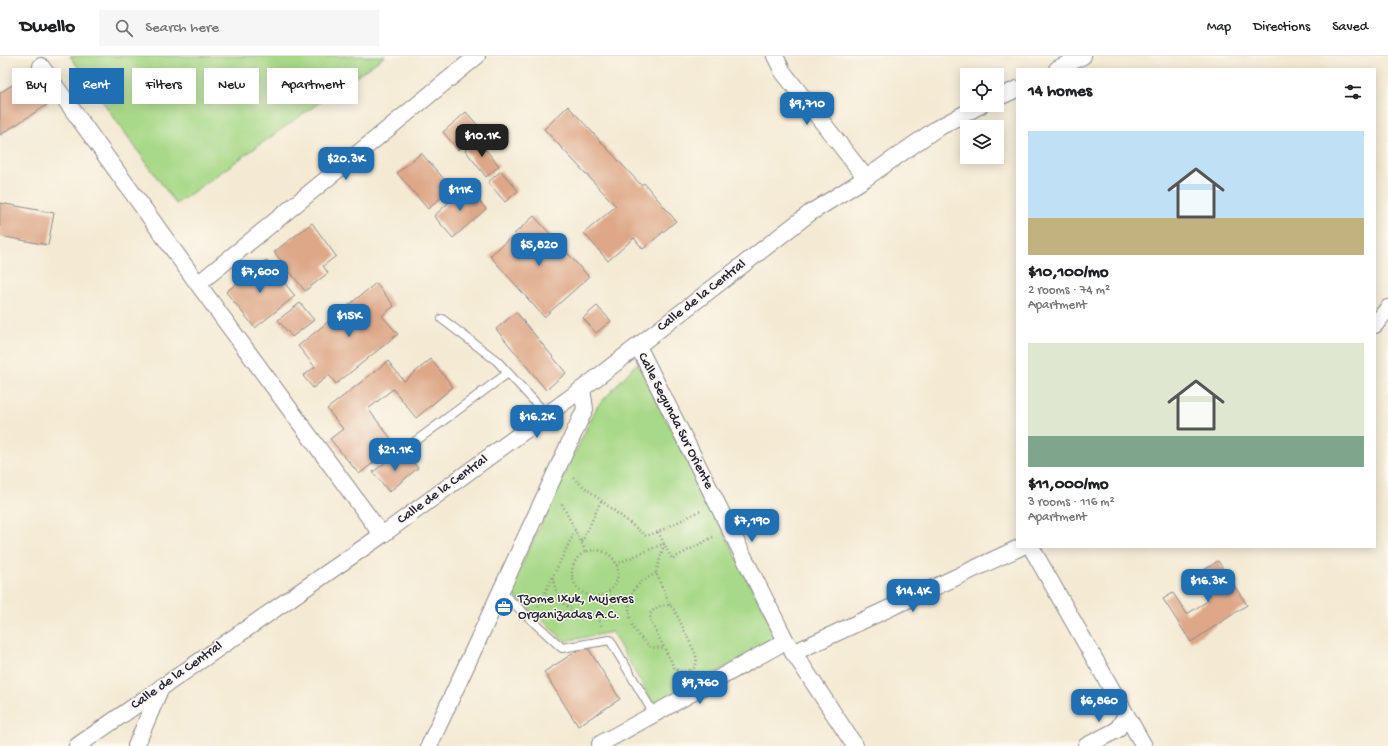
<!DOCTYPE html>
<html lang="en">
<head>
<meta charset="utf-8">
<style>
  :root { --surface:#fff; --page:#f6f6f6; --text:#202124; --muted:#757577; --line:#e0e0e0; --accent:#1f6fb2 }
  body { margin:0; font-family:"Gochi Hand",sans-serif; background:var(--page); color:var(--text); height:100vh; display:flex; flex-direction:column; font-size:15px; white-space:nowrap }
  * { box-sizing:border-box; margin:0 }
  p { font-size:13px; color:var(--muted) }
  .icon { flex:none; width:22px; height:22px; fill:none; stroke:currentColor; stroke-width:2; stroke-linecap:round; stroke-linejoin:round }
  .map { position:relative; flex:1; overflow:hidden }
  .sheet { position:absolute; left:1016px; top:12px; width:360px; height:480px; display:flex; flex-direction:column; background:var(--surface); border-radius:0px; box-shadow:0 2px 10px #0003 }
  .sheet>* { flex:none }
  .guide { position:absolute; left:12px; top:12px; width:380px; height:36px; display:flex; gap:8px }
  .fabs { position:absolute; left:960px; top:12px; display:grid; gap:8px }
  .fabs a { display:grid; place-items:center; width:44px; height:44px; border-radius:0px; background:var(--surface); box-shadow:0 2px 10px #0003; font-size:20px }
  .price { position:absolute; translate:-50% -34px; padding:0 9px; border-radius:8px; background:var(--accent); color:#fff; font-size:13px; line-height:26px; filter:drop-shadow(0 1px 2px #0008) }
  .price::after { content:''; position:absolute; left:50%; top:24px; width:12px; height:9px; margin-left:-6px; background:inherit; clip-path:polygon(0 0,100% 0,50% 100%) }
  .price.selected { background:#222; color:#fff }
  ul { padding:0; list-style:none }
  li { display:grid; align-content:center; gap:8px; height:212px; padding:0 12px }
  li span { display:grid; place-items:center; height:124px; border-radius:0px; color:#555 }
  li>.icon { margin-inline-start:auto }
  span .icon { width:72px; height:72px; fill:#fffc; stroke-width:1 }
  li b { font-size:17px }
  h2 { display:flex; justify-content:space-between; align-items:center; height:48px; padding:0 12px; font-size:17px }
  .pill { padding:0 14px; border-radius:0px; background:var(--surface); box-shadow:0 2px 10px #0003; font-size:14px; line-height:36px }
  .pill.selected { background:var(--accent); color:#fff }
  header { display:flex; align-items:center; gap:24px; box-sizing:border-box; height:56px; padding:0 20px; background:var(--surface); border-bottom:1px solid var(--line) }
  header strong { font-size:19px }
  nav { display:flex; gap:22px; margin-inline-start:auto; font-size:14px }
  .search { width:280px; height:36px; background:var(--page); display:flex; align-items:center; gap:10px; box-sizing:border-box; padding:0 14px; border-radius:0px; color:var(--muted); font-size:15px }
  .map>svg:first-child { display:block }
</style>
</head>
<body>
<header>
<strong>Dwello</strong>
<div class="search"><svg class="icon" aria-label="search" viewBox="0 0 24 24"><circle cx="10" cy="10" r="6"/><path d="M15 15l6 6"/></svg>Search here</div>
<nav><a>Map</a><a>Directions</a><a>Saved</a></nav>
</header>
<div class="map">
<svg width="1388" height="690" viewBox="0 0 1388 690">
  <rect width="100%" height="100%" fill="#fbf7ec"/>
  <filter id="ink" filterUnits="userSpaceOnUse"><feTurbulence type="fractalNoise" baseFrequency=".025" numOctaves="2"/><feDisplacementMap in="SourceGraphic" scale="8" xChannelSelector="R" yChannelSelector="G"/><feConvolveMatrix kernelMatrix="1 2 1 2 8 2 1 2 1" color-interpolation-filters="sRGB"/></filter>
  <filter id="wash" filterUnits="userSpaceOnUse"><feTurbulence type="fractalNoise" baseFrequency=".012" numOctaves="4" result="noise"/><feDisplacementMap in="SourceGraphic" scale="16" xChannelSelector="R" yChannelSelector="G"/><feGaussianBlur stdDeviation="0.9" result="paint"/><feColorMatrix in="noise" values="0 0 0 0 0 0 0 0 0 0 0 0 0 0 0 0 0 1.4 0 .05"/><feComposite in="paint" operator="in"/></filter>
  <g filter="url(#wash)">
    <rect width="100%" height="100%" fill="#f4ead4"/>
    <path fill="#a8d988" stroke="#657e62" d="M70,0H385L176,148Z
      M637,307L778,582L655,651L612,576L565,585L509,535L597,351Z"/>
    <g id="blocks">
      <path fill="#dea888" d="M29,18L48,48L0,79V37Z
        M568,50L641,129L644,127L676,165L643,193L634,182L608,205L584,177L616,150L544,73Z
        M466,56L481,73L458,94L443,76Z
        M478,84L499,110L486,121L465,94Z
        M421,97L452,132L428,153L397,117Z
        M501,115L518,135L505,146L488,126Z
        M467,130L486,153L453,182L434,160Z
        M0,147L54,157L48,189L0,180Z
        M534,160L589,221L544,261L490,200Z
        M312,167L336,200L323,210L328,217L305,235L274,196Z
        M266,204L295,240L255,272L226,236Z
        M376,227L394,250L382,260L398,278L336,328L329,319L313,332L303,320L315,311L298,290Z
        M300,247L314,264L292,281L278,264Z
        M597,250L611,265L596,277L583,262Z
        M516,256L566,317L546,334L496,273Z
        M431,303L453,331L416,362L393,333L368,353L396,389L359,418L330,383L343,373L327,353L388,305L404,325Z
        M407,399L418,412L389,436L373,416L392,401L397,408Z
        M1218,505L1247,549L1191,586L1163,543L1173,537L1187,558L1209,544L1193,521Z
        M586,589L620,643L578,670L544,616Z"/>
    </g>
  </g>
  <g filter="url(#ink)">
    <use href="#blocks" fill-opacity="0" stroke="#8b8688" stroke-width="1"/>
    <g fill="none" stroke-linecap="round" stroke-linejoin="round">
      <g stroke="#8b8688" stroke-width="10">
        <path id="service" d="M442,263L497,305L547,359
          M413,387L508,317
          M501,536L562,592L610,584L654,658"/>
      </g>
      <g stroke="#8b8688" stroke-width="18">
        <path id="minor" d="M775,0L783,16L866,122
          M41,10L198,228L382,479
          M1057,13L1083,0
          M997,42L1017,33
          M198,228L477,0
          M1375,269L1388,252
          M638,290L786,585L855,690
          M1031,491L1144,690
          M793,597L1021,491
          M600,688L786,585
          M77,690L382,479L582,333L810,157L866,122L936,73L981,49
          M136,690L161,631
          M429,690L585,353L582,333
          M1086,690L1117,674L1126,659"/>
      </g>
      <path stroke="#8b8688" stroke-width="2.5" stroke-dasharray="1 3" stroke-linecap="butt" d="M573,422L646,480L658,476L700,455
        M562,448L586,496
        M658,476L672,503L713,481
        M582,486L601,445
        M664,488L656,517L670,549
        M572 517a23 23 0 1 1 46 0a23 23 0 1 1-46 0Z
        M616,508L663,488
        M656,517C648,522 639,526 634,534C624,551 630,573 644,585C646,587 649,590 651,591C655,592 660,591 664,592
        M553,522L556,536L564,548L579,559H597L602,572
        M538,551L575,475
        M690,614C697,611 697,607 696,599L675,555L670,549C660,549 655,551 650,558L651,566L675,613L682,616L690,614L691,616"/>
      <use href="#service" stroke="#fff" stroke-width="8"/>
      <use href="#minor" stroke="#fff" stroke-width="16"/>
    </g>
  </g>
  <defs>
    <g id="office-disc" transform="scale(1)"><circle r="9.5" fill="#1f6fb2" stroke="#fbf7ec"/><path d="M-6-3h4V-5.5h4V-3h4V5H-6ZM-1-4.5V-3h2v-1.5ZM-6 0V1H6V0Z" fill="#fff"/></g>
  </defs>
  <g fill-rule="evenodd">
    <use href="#office-disc" x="504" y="551"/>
  </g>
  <g text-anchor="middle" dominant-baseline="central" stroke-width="3" stroke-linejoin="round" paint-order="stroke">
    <g font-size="14" fill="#22223b" stroke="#fbf7ec">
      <text transform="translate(702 240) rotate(-38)">Calle de la Central</text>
      <text transform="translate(675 365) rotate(63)">Calle Segunda Sur Oriente</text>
      <text transform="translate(443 434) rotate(-36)">Calle de la Central</text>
      <text transform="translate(177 620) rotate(-35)">Calle de la Central</text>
    </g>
    <g font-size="14" fill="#22223b" stroke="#fbf7ec" text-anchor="start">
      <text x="518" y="543">Tzome Ixuk, Mujeres<tspan x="518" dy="16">Organizadas A.C.</tspan></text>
    </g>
  </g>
</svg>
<div class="fabs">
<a><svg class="icon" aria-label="locate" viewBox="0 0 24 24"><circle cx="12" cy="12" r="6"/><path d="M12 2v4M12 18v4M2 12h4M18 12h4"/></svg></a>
<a><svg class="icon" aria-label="layers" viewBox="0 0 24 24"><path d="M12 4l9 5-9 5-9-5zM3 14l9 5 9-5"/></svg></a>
</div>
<b class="price" style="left:807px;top:70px">$9,710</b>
<b class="price selected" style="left:482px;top:102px">$10.1K</b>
<b class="price" style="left:346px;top:125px">$20.3K</b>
<b class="price" style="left:460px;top:156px">$11K</b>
<b class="price" style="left:539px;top:211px">$5,820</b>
<b class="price" style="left:260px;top:238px">$7,600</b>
<b class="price" style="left:349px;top:282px">$15K</b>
<b class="price" style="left:537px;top:383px">$16.2K</b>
<b class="price" style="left:395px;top:416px">$21.1K</b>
<b class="price" style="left:752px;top:487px">$7,190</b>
<b class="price" style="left:1208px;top:547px">$16.3K</b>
<b class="price" style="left:913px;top:557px">$14.4K</b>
<b class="price" style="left:700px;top:649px">$9,760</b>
<b class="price" style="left:1099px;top:667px">$6,860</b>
<div class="guide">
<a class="pill">Buy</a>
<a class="pill selected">Rent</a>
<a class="pill">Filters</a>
<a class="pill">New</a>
<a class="pill">Apartment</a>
</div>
<section class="sheet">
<h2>14 homes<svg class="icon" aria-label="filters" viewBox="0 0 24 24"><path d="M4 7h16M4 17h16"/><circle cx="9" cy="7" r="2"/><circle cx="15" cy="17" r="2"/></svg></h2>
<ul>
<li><span style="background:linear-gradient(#bfe0f5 70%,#c2b280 0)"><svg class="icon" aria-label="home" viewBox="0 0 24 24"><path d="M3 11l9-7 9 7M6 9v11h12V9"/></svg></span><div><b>$10,100/mo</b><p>2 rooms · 74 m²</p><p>Apartment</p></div></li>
<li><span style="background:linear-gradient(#dfe7d0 75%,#7fa58c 0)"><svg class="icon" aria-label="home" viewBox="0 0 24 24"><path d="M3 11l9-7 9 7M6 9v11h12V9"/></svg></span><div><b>$11,000/mo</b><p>3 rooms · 116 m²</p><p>Apartment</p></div></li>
</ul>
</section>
</div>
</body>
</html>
